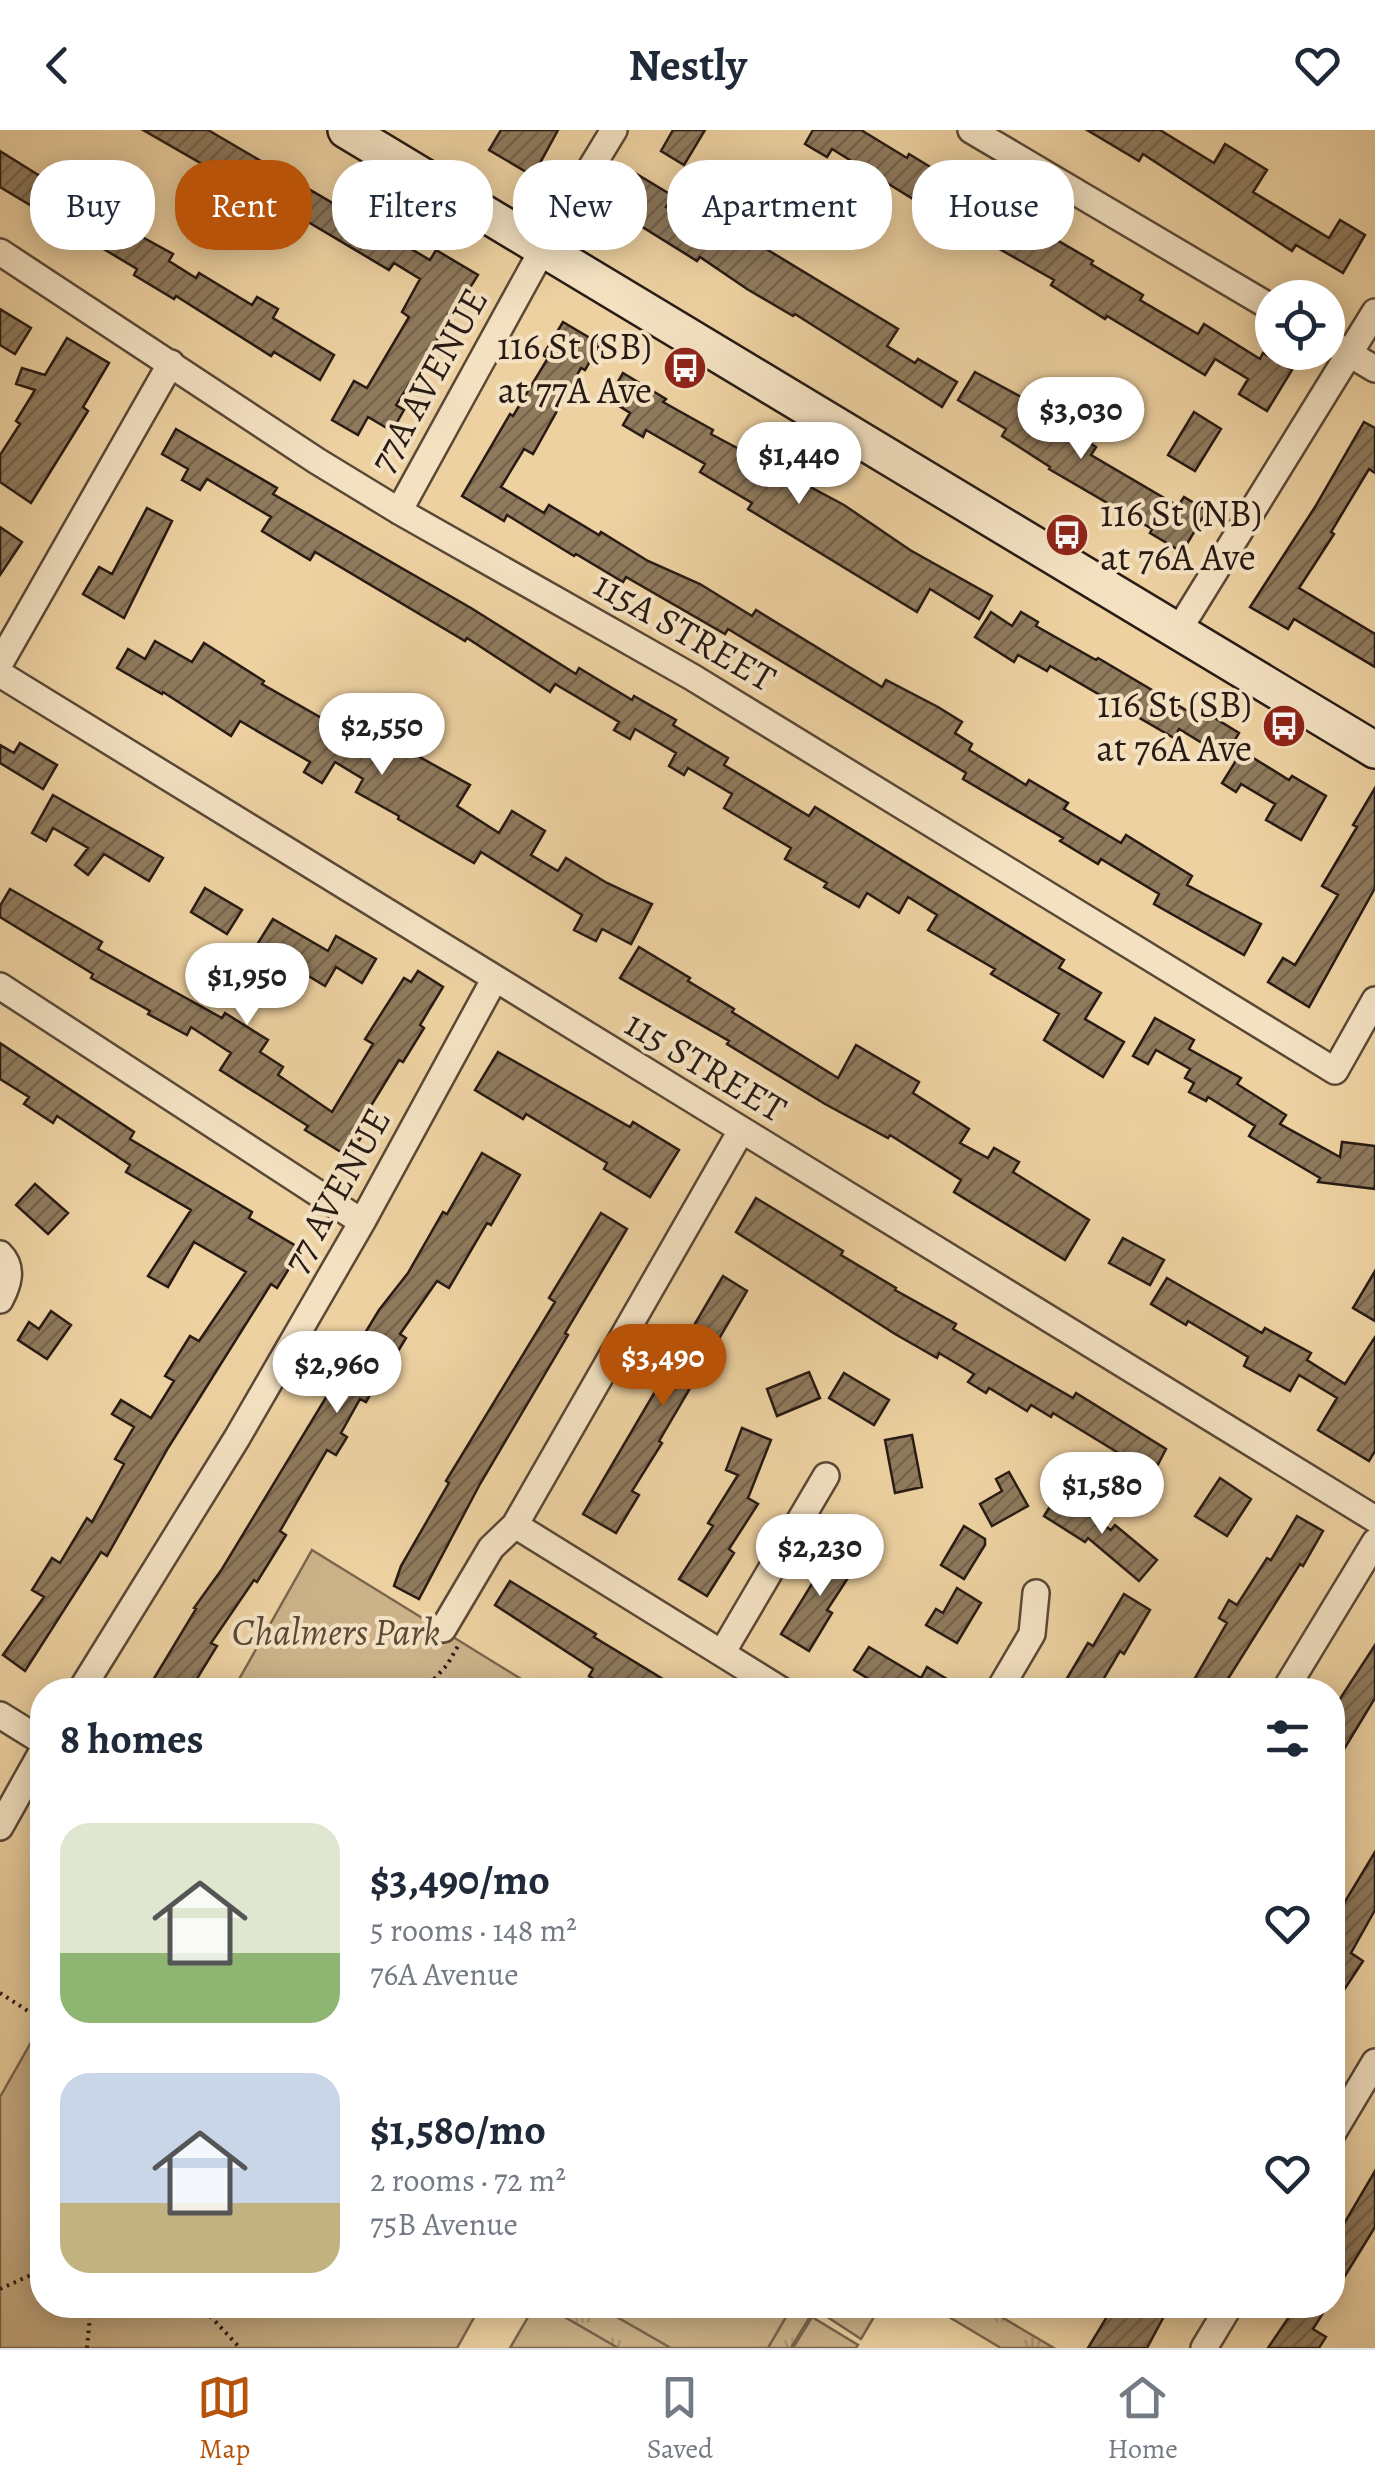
<!DOCTYPE html>
<html lang="en">
<head>
<meta charset="utf-8">
<style>
  :root { --surface:#fff; --page:#f2f2f3; --text:#1f2937; --muted:#747a83; --line:#e0e1e3; --accent:#b45309 }
  body { margin:0; font-family:Alegreya,serif; background:var(--page); color:var(--text); height:100vh; display:flex; flex-direction:column; font-size:38px; white-space:nowrap }
  * { box-sizing:border-box; margin:0 }
  p { font-size:32px; color:var(--muted) }
  .icon { flex:none; width:55px; height:55px; fill:none; stroke:currentColor; stroke-width:2; stroke-linecap:round; stroke-linejoin:round }
  .map { position:relative; flex:1; overflow:hidden }
  .drawer { position:absolute; left:30px; top:1548px; width:1315px; height:640px; display:flex; flex-direction:column; background:var(--surface); border-radius:40px; box-shadow:0 5px 25px #0003 }
  .drawer>* { flex:none }
  .hud { position:absolute; left:30px; top:30px; width:1315px; height:90px; display:flex; gap:20px }
  .controls { position:absolute; left:1255px; top:150px; display:grid; gap:20px }
  .controls a { display:grid; place-items:center; width:90px; height:90px; border-radius:50%; background:var(--surface); box-shadow:0 5px 25px #0003; font-size:50px }
  .price { position:absolute; translate:-50% -85px; padding:0 22px; border-radius:35px; background:#fff; color:#222; font-size:32px; line-height:65px; filter:drop-shadow(0 2px 5px #0008) }
  .price::after { content:''; position:absolute; left:50%; top:60px; width:30px; height:22px; margin-left:-15px; background:inherit; clip-path:polygon(0 0,100% 0,50% 100%) }
  .price.selected { background:var(--accent); color:#fff }
  ul { padding:0; list-style:none }
  li { display:flex; align-items:center; gap:30px; height:250px; padding:0 30px }
  li span { display:grid; place-items:center; flex:none; width:280px; height:200px; border-radius:30px; color:#555 }
  li>.icon { margin-inline-start:auto }
  span .icon { width:120px; height:120px; fill:#fffc; stroke-width:1 }
  li b { font-size:42px }
  h2 { display:flex; justify-content:space-between; align-items:center; height:120px; padding:0 30px; font-size:42px }
  .pill { padding:0 35px; border-radius:40px; background:var(--surface); box-shadow:0 5px 25px #0003; font-size:35px; line-height:90px }
  .pill.selected { background:var(--accent); color:#fff }
  header { display:flex; justify-content:space-between; align-items:center; height:130px; padding:0 30px; background:var(--surface); font-size:45px; font-weight:600 }
  .dock { display:flex; justify-content:space-around; align-items:center; height:140px; border-top:2px solid var(--line); background:var(--surface); font-size:28px; color:var(--muted) }
  .dock a { display:grid; justify-items:center; gap:5px }
  .dock .selected { color:var(--accent) }
  .map>svg:first-child { display:block }
</style>
</head>
<body>
<header><svg class="icon" aria-label="back" viewBox="0 0 24 24"><path d="M15 5l-7 7 7 7"/></svg>Nestly<svg class="icon" aria-label="heart" viewBox="0 0 24 24"><path d="M12 20l-8-8c-3-5 5-10 8-4 3-6 11-1 8 4z"/></svg></header>
<div class="map">
<svg width="1375" height="2218" viewBox="0 0 1375 2218">
  <defs>
    <pattern id="grass-tufts" width="24" height="20" patternUnits="userSpaceOnUse" patternTransform="scale(2.5)"><rect width="24" height="20" fill="#ccb289"/><path d="M3 7l-1-3M5 7V3M7 7l1-3M15 17l-1-3M17 17v-4M19 17l1-3" fill="none" stroke="#af9875"/></pattern>
    <pattern id="building-hatch" width="6" height="6" patternUnits="userSpaceOnUse" patternTransform="scale(2.5)"><rect width="6" height="6" fill="#8f7a5d"/><path d="M-1 1l2-2M0 6l6-6M5 7l2-2" fill="none" stroke="#75634c"/></pattern>
  </defs>
  <rect width="100%" height="100%" fill="#edd1a1"/>
  <filter id="stains"><feTurbulence type="fractalNoise" baseFrequency=".002" numOctaves="4"/><feColorMatrix values="0 0 0 0 .2 0 0 0 0 .09 0 0 0 0 .02 0 0 0 .5 -.17"/></filter>
  <radialGradient id="worn" r=".72"><stop offset=".6" stop-color="#630" stop-opacity="0"/><stop offset="1" stop-color="#630" stop-opacity=".3"/></radialGradient>
  <path fill="url(#grass-tufts)" stroke="#7a664e" stroke-width="2.5" d="M543,2175H809L814,2180L791,2218H617Z
    M929,2175H981L1054,2218H1001Z"/>
  <path fill="#ccb289" stroke="#7a664e" stroke-width="2.5" d="M312,1420L539,1560H233Z
    M42,1893V2175H481L457,2218H0V1967Z
    M535,2175H544L618,2218H510Z
    M596,2175H793L768,2218H671Z
    M809,2175H881L861,2209Z
    M812,2187L858,2215L856,2218H793Z"/>
  <path fill="url(#building-hatch)" stroke="#291b14" stroke-width="2.5" d="M143,0H208L430,130L436,120L478,145L396,275L404,280L392,301L368,287L358,305L332,290L354,251L367,258L409,187L402,182L420,149L394,133L389,140L239,51L237,54Z
    M501,0H558L533,46L489,20Z
    M673,0H705L684,35L661,21Z
    M813,0H861L907,28L909,24L955,52L957,50L997,74L995,78L1053,112L1055,109L1093,131L1091,134L1143,165L1140,170L1198,204L1204,194L1260,229L1263,223L1292,240L1267,281L1239,264L1248,249L1215,229L1205,245L1107,186L1105,189L1051,155L1054,150L929,79L832,19L827,27L805,14Z
    M1087,0H1160L1214,33L1225,14L1267,40L1253,62L1329,108L1340,90L1365,105L1343,143L1296,115L1292,121L1143,24L1139,31Z
    M0,21L104,86L173,124L169,131L196,148L199,143L252,175L257,167L278,179L273,188L334,225L320,250L274,222L271,226L176,166L174,169L134,145L137,139L0,57Z
    M635,43L673,66L666,77L721,110L730,97L898,199L887,216L915,233L918,229L957,252L942,277L795,184L793,186L747,159L700,127L697,131L620,83L627,72L620,67Z
    M0,179L31,198L15,224L0,215Z
    M563,192L600,214L585,240L581,238L533,324L524,319L501,357L544,383L549,375L599,405L601,402L648,431L700,454L752,486L756,480L882,557L886,550L938,577L962,592L955,603L972,614L969,620L1026,655L1029,650L1068,673L1064,679L1121,713L1126,705L1192,746L1187,755L1261,794L1244,825L1154,774L1159,764L1101,729L1098,734L1060,711L1063,708L963,649L966,643L728,499L725,504L626,447L623,452L576,424L574,426L507,385L504,391L462,366L510,284L513,286L548,228L543,225Z
    M67,208L109,233L83,277L88,281L31,373L0,352V325L20,294L16,291L35,260L16,254L22,238L45,245Z
    M975,242L1025,269L1096,317L1091,325L1178,376L1184,367L1207,381L1182,422L1150,403L1152,399L1049,339L1050,337L1002,306L1006,299L958,270Z
    M623,243L666,269L663,272L713,300L711,304L844,375L910,420L992,466L979,489L930,459L917,482L748,379L752,373L700,342L705,334L646,300L643,307L623,295L630,283L608,269Z
    M1194,282L1221,299L1195,341L1168,325Z
    M1364,292L1375,298V343L1369,339L1331,402L1334,404L1299,458L1375,504V537L1294,489L1288,499L1250,477L1315,377Z
    M176,299L277,358L273,364L471,478L576,544L579,538L632,570L634,566L676,590L673,595L728,628L724,635L809,686L815,677L1064,830L1059,838L1101,863L1085,889L1124,912L1103,947L1044,910L1059,884L991,844L995,839L928,800L937,785L908,767L899,783L867,763L859,777L824,757L827,753L785,729L791,718L724,678L732,664L688,638L684,645L669,636L676,623L635,599L630,609L614,600L619,592L555,554L550,562L467,508L465,511L315,422L310,430L262,401L271,387L207,349L200,360L182,350L188,339L162,324Z
    M147,378L172,391L124,488L83,464L99,437L112,444Z
    M0,397L22,412L0,445Z
    M991,482L1012,496L1021,482L1038,492L1036,496L1096,530L1098,528L1201,589L1205,582L1239,603L1225,627L1179,599L1174,608L1050,536L1047,541L1018,525L1014,532L975,507Z
    M155,511L192,532L204,513L264,551L262,554L334,595L350,569L366,579L360,588L382,602L380,605L470,655L457,676L499,703L512,681L545,701L531,725L558,741L566,728L607,753L652,774L631,814L602,799L596,811L574,800L582,785L481,722L474,733L398,689L399,686L356,662L363,649L335,632L322,653L304,642L310,632L240,591L231,606L163,562L162,564L117,538L128,519L145,529Z
    M20,613L57,635L43,659L0,633V615L14,623Z
    M1242,621L1289,650L1292,646L1326,666L1301,710L1266,690L1275,674L1241,654L1236,662L1222,653Z
    M1375,658V758L1309,877L1268,852L1283,828L1295,835L1338,765L1322,756L1357,697L1353,695Z
    M53,665L163,728L149,751L104,724L88,745L75,735L88,718L53,698L46,711L32,703Z
    M205,758L242,780L227,804L191,782Z
    M10,759L102,812L98,819L222,888L225,883L268,910L260,922L283,937L278,945L332,982L373,914L365,909L404,848L411,852L418,841L443,857L420,895L424,898L403,932L399,930L358,997L365,1001L349,1027L305,1000L308,996L220,940L231,923L191,897L187,905L148,884L150,881L91,848L93,844L0,787V776Z
    M273,789L328,821L336,806L376,829L362,853L336,837L325,856L305,844L299,855L250,826Z
    M639,817L690,848L688,851L734,879L732,882L838,948L856,915L919,952L913,963L969,999L960,1013L988,1028L994,1018L1019,1032L1013,1042L1089,1090L1065,1130L954,1062L961,1050L890,1005L888,1008L825,974L727,914L729,911L620,848Z
    M1155,888L1194,910L1189,919L1241,948L1237,954L1286,985L1280,994L1340,1027L1342,1012L1375,1016V1059L1318,1052L1320,1048L1249,1006L1255,996L1208,967L1206,971L1189,962L1194,953L1185,948L1190,939L1156,920L1148,934L1133,926Z
    M0,913L134,1002L130,1009L252,1082L249,1088L301,1119L277,1158L271,1154L168,1318L107,1426L101,1422L25,1541L3,1525L44,1467L32,1460L52,1428L60,1433L87,1388L92,1392L124,1334L115,1329L134,1297L112,1284L121,1270L151,1288L174,1251L165,1246L190,1206L199,1211L246,1142L194,1112L168,1157L148,1146L191,1080L126,1042L130,1035L57,986L53,993L24,974L29,967L0,949Z
    M498,922L630,997L633,992L679,1020L650,1067L604,1039L607,1033L526,984L523,989L475,960Z
    M482,1023L520,1045L491,1095L487,1093L449,1158L437,1151L400,1204L406,1208L395,1226L388,1222L369,1253L375,1256L366,1272L360,1269L341,1303L347,1307L336,1325L327,1320L280,1401L286,1405L257,1452L254,1450L211,1513L217,1516L190,1560H147L196,1479L194,1478L222,1439L379,1180L408,1143L443,1082L447,1084Z
    M35,1054L68,1083L48,1104L16,1075Z
    M756,1068L843,1121L841,1125L896,1158L895,1160L956,1194L953,1199L1073,1268L1076,1263L1166,1319L1153,1344L1053,1283L1051,1287L1031,1275L1027,1281L989,1258L986,1263L968,1252L974,1244L939,1223L937,1228L895,1204L736,1102Z
    M601,1083L627,1099L565,1203L568,1205L480,1354L419,1469L394,1456L401,1436L449,1353L446,1351L555,1172L549,1168Z
    M1123,1108L1164,1130L1150,1155L1109,1133Z
    M1375,1141V1191L1353,1178Z
    M723,1146L747,1161L659,1311L662,1313L632,1361L639,1365L616,1403L583,1384Z
    M1167,1148L1262,1203L1265,1198L1311,1223L1307,1230L1345,1254L1375,1207V1321L1369,1331L1318,1300L1337,1268L1299,1245L1290,1261L1244,1236L1248,1227L1188,1191L1186,1195L1151,1174Z
    M51,1181L71,1195L47,1229L18,1210L29,1192L39,1199Z
    M809,1242L820,1268L777,1286L767,1259Z
    M844,1243L889,1270L874,1295L829,1268Z
    M742,1298L771,1310L748,1368L758,1374L729,1419L734,1423L707,1466L679,1449L713,1396L708,1393L738,1345L726,1340Z
    M912,1305L922,1357L895,1363L885,1310Z
    M1009,1342L1028,1376L992,1396L980,1374L1002,1361L996,1349Z
    M1220,1348L1251,1369L1227,1406L1195,1386Z
    M1057,1365L1111,1400L1115,1395L1157,1430L1139,1451L1088,1408L1085,1412L1044,1386Z
    M1297,1386L1323,1401L1303,1436L1300,1434L1221,1560H1188L1227,1493L1219,1488L1229,1470L1237,1475L1267,1428L1271,1430Z
    M964,1396L985,1409V1415L964,1449L941,1435Z
    M836,1415L859,1431L827,1480L832,1483L809,1521L781,1504Z
    M510,1451L596,1504L594,1507L681,1560H612L589,1546L593,1539L495,1475Z
    M957,1458L981,1473L957,1513L926,1495L936,1479L943,1483Z
    M1124,1464L1150,1480L1124,1524L1120,1521L1097,1560H1072L1063,1555L1088,1513L1093,1516Z
    M1375,1515V1568L1332,1639V1581Z
    M869,1517L921,1548L927,1537L965,1560H887L854,1540Z
    M1375,1722V1780L1351,1823L1363,1831L1332,1878V1793Z
    M1375,2041V2097L1332,2167V2114Z
    M1114,2175H1170L1147,2218H1088Z
    M1297,2175H1328L1313,2199L1326,2207L1319,2218H1268Z"/>
  <g fill="none" stroke-linecap="round" stroke-linejoin="round">
    <g stroke="#5a4837" stroke-width="30">
      <path id="street" d="M971,0L1272,178
        M0,122L317,331L399,381L692,547L1335,941L1375,870
        M1328,211L1375,239
        M399,381L555,97L614,0
        M1178,501L1375,182
        M0,533L171,233
        M0,544L1375,1389
        M0,856L362,1092
        M0,1124C14,1138 8,1155 0,1170
        M515,1395L781,1560
        M443,1499L491,1418L515,1395L741,1001
        M722,1523L826,1346
        M81,1560L237,1308L362,1092L494,850
        M999,1560L1032,1504L1036,1463
        M1285,1560L1375,1412
        M0,1585L42,1611
        M0,1697L42,1622
        M1332,2004L1375,1932
        M1204,2218L1230,2175"/>
    </g>
    <g stroke="#291b14" stroke-width="40">
      <path id="secondary" d="M346,0L1375,620"/>
    </g>
    <path stroke="#291b14" stroke-width="4" stroke-dasharray="2.5 5" stroke-linecap="butt" d="M361,1549L365,1560
      M424,1560L447,1535L458,1516
      M0,1863L42,1890
      M0,2159L42,2140
      M200,2175L240,2218
      M987,2179L988,2175
      M87,2218L91,2175"/>
    <use href="#street" stroke="#f3e1c2" stroke-width="25"/>
    <use href="#secondary" stroke="#f3e1c2" stroke-width="35"/>
  </g>
  <defs>
    <g id="bus-disc" transform="scale(2.25)"><circle r="9.5" fill="#8f2418" stroke="#f3e1c2"/><path d="M-5-6H5V4H4V6H2V4H-2V6H-4V4H-5ZM-3.5-4V0h7V-4ZM-3.5 1.2v1.5H-2V1.2ZM2 1.2v1.5H3.5V1.2Z" fill="#fff"/></g>
  </defs>
  <g fill-rule="evenodd">
    <use href="#bus-disc" x="685" y="238"/>
    <use href="#bus-disc" x="1067" y="405"/>
    <use href="#bus-disc" x="1284" y="596"/>
  </g>
  <g text-anchor="middle" dominant-baseline="central" stroke-width="8" stroke-linejoin="round" paint-order="stroke">
    <g font-size="38" fill="#291b14" stroke="#f3e1c2" text-anchor="end">
      <text x="652" y="216">116 St (SB)<tspan x="652" dy="44">at 77A Ave</tspan></text>
      <text x="1100" y="383" text-anchor="start">116 St (NB)<tspan x="1100" dy="44">at 76A Ave</tspan></text>
      <text x="1252" y="574">116 St (SB)<tspan x="1252" dy="44">at 76A Ave</tspan></text>
    </g>
    <g font-size="38" fill="#291b14" stroke="#f3e1c2">
      <text transform="translate(428 250) rotate(-61)">77A AVENUE</text>
      <text transform="translate(685 501) rotate(30)">115A STREET</text>
      <text transform="translate(706 936) rotate(31)">115 STREET</text>
      <text transform="translate(336 1060) rotate(-61)">77 AVENUE</text>
    </g>
    <g font-size="38" font-style="italic" fill="#5a4837" stroke="#f3e1c2">
      <text x="336" y="1502">Chalmers Park</text>
    </g>
  </g>
  <rect width="100%" height="100%" filter="url(#stains)"/>
  <rect width="100%" height="100%" fill="url(#worn)"/>
</svg>
<div class="controls">
<a><svg class="icon" aria-label="locate" viewBox="0 0 24 24"><circle cx="12" cy="12" r="6"/><path d="M12 2v4M12 18v4M2 12h4M18 12h4"/></svg></a>
</div>
<b class="price" style="left:1081px;top:332px">$3,030</b>
<b class="price" style="left:799px;top:377px">$1,440</b>
<b class="price" style="left:382px;top:648px">$2,550</b>
<b class="price" style="left:247px;top:898px">$1,950</b>
<b class="price selected" style="left:663px;top:1279px">$3,490</b>
<b class="price" style="left:337px;top:1286px">$2,960</b>
<b class="price" style="left:1102px;top:1407px">$1,580</b>
<b class="price" style="left:820px;top:1469px">$2,230</b>
<div class="hud">
<a class="pill">Buy</a>
<a class="pill selected">Rent</a>
<a class="pill">Filters</a>
<a class="pill">New</a>
<a class="pill">Apartment</a>
<a class="pill">House</a>
</div>
<section class="drawer">
<h2>8 homes<svg class="icon" aria-label="filters" viewBox="0 0 24 24"><path d="M4 7h16M4 17h16"/><circle cx="9" cy="7" r="2"/><circle cx="15" cy="17" r="2"/></svg></h2>
<ul>
<li><span style="background:linear-gradient(#dfe7d0 65%,#8fb573 0)"><svg class="icon" aria-label="home" viewBox="0 0 24 24"><path d="M3 11l9-7 9 7M6 9v11h12V9"/></svg></span><div><b>$3,490/mo</b><p>5 rooms · 148 m²</p><p>76A Avenue</p></div><svg class="icon" aria-label="heart" viewBox="0 0 24 24"><path d="M12 20l-8-8c-3-5 5-10 8-4 3-6 11-1 8 4z"/></svg></li>
<li><span style="background:linear-gradient(#c9d6e8 65%,#c2b280 0)"><svg class="icon" aria-label="home" viewBox="0 0 24 24"><path d="M3 11l9-7 9 7M6 9v11h12V9"/></svg></span><div><b>$1,580/mo</b><p>2 rooms · 72 m²</p><p>75B Avenue</p></div><svg class="icon" aria-label="heart" viewBox="0 0 24 24"><path d="M12 20l-8-8c-3-5 5-10 8-4 3-6 11-1 8 4z"/></svg></li>
</ul>
</section>
</div>
<nav class="dock">
<a class="selected"><svg class="icon" aria-label="map" viewBox="0 0 24 24"><path d="M3 6l6-2 6 2 6-2v14l-6 2-6-2-6 2zM9 4v14M15 6v14"/></svg>Map</a>
<a><svg class="icon" aria-label="saved" viewBox="0 0 24 24"><path d="M7 4h10v16l-5-4-5 4z"/></svg>Saved</a>
<a><svg class="icon" aria-label="home" viewBox="0 0 24 24"><path d="M3 11l9-7 9 7M6 9v11h12V9"/></svg>Home</a>
</nav>
</body>
</html>
